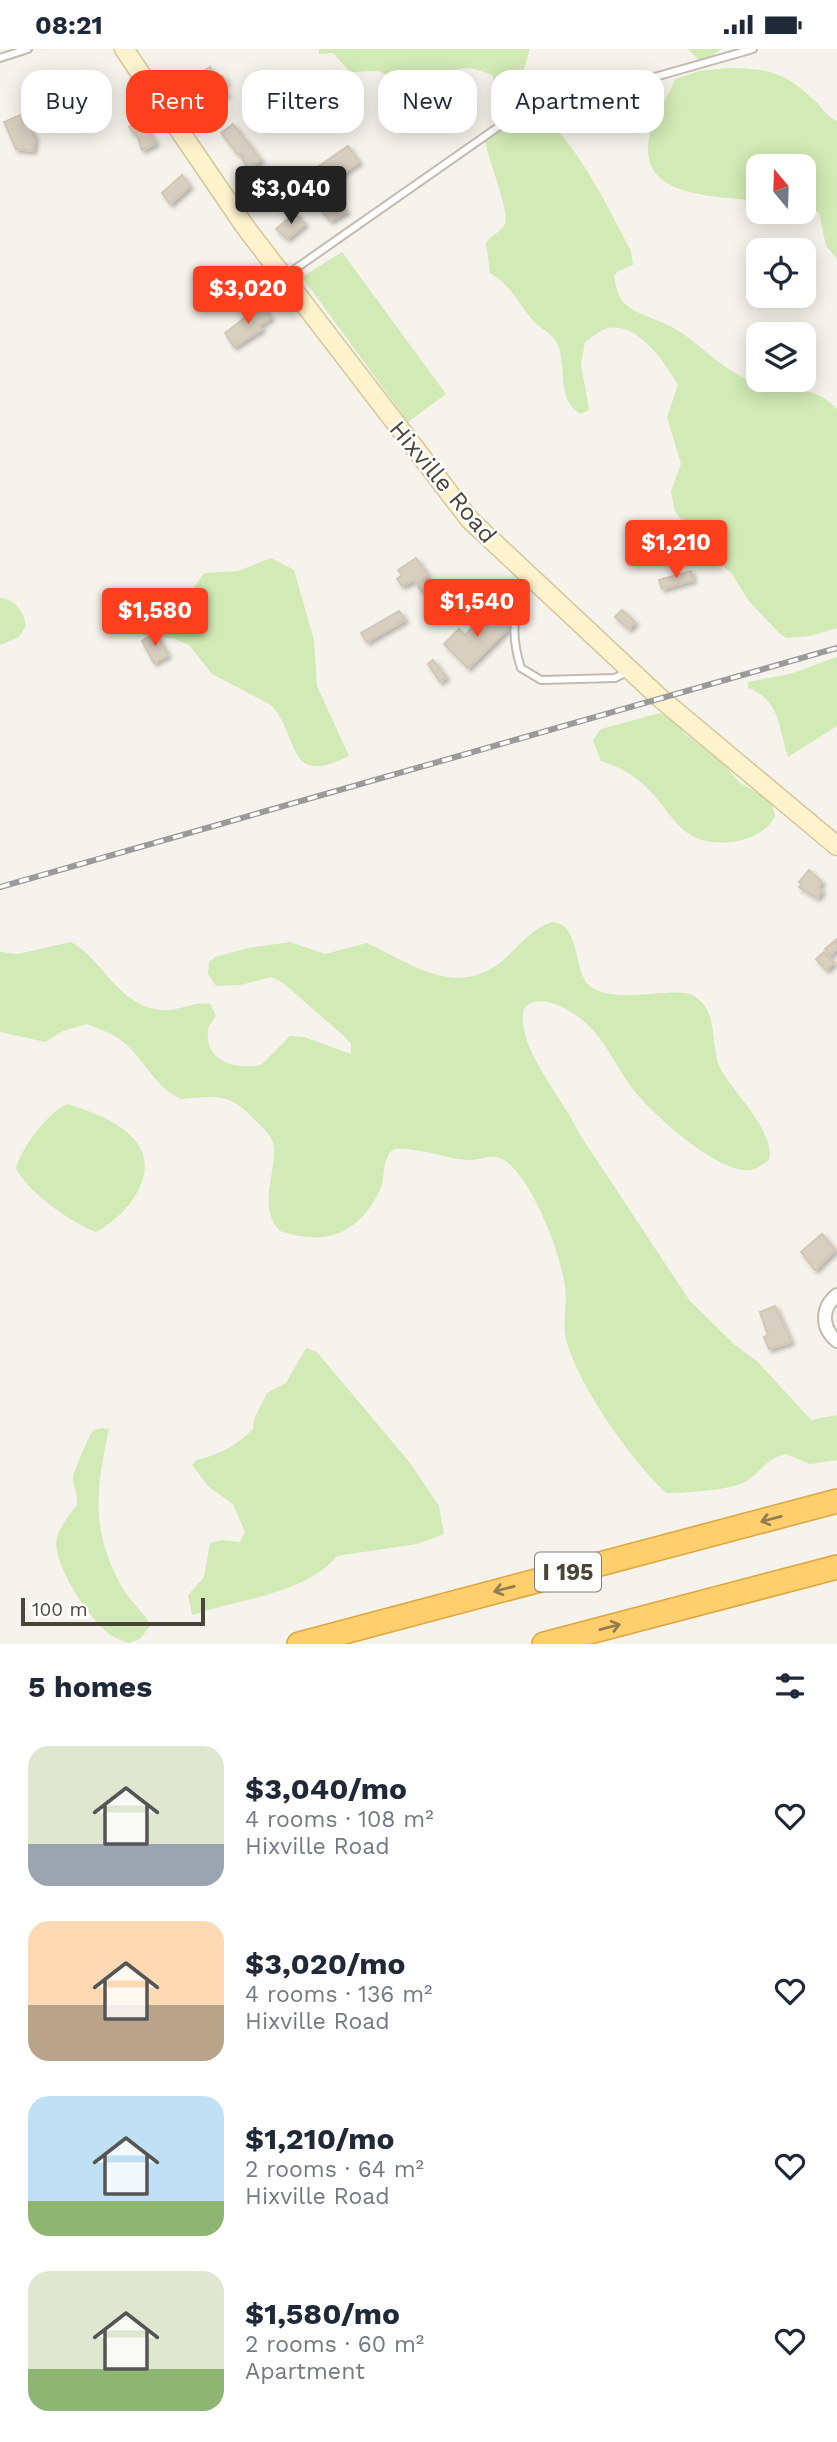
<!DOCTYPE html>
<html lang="en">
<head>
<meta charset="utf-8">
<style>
  :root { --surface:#fff; --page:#f6f6f7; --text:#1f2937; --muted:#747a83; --accent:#fc3f1d }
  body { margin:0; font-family:"Work Sans",sans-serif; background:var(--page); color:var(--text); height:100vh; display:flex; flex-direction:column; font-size:26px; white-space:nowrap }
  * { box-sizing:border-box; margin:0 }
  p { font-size:23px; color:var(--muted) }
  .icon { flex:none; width:38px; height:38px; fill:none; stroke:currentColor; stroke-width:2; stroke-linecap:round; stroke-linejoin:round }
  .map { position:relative; height:1595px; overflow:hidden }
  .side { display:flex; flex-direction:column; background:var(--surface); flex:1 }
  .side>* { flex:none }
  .top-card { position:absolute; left:21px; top:21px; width:796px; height:63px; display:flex; gap:14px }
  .needle { width:46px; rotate:341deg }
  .controls { position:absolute; left:746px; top:105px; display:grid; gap:14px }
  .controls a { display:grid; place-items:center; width:70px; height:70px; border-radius:14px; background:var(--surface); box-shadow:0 4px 18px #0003; font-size:35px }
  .scale { position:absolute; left:21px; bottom:18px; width:184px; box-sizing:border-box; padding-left:7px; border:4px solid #4b4439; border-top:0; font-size:19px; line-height:24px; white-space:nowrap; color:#4b4439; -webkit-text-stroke:5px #fff; paint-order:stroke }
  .price { position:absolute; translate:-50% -60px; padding:0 16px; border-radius:7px; background:var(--accent); color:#fff; font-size:23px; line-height:46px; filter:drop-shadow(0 2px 4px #0008) }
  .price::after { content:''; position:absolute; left:50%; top:42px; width:21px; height:16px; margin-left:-10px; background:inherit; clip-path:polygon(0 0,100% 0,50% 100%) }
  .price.current { background:#222; color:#fff }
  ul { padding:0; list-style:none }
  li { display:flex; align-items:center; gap:21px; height:175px; padding:0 28px }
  li span { display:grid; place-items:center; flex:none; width:196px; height:140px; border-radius:21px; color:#555 }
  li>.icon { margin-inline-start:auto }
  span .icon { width:84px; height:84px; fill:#fffc; stroke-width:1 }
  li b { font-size:30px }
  h2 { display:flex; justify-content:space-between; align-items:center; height:84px; padding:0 28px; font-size:30px }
  .chip { padding:0 24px; border-radius:21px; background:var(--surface); box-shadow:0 4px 18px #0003; font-size:24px; line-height:63px }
  .chip.current { background:var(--accent); color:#fff }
  .status { display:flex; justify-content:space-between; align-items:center; height:49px; padding:0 35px; background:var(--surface); direction:ltr }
  .status svg { height:19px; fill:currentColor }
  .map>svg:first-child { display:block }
</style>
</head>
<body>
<div class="status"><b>08:21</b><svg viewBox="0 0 49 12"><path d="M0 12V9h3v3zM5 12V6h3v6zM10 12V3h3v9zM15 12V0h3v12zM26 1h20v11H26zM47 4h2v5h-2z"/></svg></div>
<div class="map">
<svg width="837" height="1595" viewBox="0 0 837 1595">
  <defs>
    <filter id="shadow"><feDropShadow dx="3" dy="3" stdDeviation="2" flood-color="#0004"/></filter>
  </defs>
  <rect width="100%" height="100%" fill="#f6f3ec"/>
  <path fill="#d2eab5" d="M319,0H530L522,27V43L512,51L499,45L492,26C450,8 453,30 420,41L378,22L350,23L333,4L319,5Z
    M688,0H722L701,13Z
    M728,19C768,20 783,22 813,50C821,57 827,68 837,72V210L826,197L819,164L803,154V117H758V149L749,151C706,146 635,147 650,84C654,66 668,49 675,30L699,22Z
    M540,63C581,101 605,153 631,202L633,216L618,222L614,227C616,236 617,246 623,253C633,263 649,268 661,273C695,286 717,320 752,332C780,341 815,335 837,360V579L810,587L787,589L780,585L748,551L732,525L697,492L675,462L671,442L681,415L667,368L678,336C665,314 639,274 609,279C600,281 592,288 585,293L581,315L589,361L580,365C555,349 568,317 557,294C551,282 537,279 530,268C516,250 510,236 490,224L486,194C491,186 501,183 505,175C510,162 487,108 484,88L487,84C506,78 520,67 540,63Z
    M342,203L446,345L408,373L302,228Z
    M271,509L294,521L314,591L317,637L349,707C285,739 301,689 271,656L212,625L189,596L172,589L142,586L149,578L181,566L190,544L204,524L238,522Z
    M0,549C15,550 24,563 26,577L19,588L0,596Z
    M837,608V677L788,708C779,680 780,650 748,639V633L790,625Z
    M660,664L674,671L685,685L722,713L740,734L763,747L772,756L775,767C763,793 719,800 694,788C674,777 665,757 650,742C638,728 618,717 601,712L593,691L601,680Z
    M551,873C584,874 570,927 594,940C624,955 676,936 694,947C721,963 708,1001 723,1024C735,1044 776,1085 769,1111C763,1115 757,1120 750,1121C719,1125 655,1067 636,1044C618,1022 607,993 586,974C573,962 538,941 524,960C514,996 564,1050 580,1086L690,1252L735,1296L757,1312L811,1371L837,1366V1411L810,1415L786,1405C767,1409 762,1421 747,1432C734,1441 683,1444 666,1444C632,1412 580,1339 567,1294C561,1275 568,1257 565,1237C560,1203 534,1135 507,1113C493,1102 482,1112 467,1111C442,1109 420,1098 394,1100C381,1109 386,1128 380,1141C359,1184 327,1198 280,1182C257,1158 276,1125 274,1098C273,1087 262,1078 255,1071C229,1043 217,1047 181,1050C154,1038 144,1009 122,992C112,984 99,980 87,975L63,982L45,993L0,983V903L18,905L71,893C103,910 118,957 161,961C178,963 193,952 210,955L216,966C214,972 209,975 208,981C204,1013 237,1021 261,1016L290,987L304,988L351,1005V995L344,987L283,934L271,928L241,936L216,937L208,925L209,913L215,908L248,899L290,893L325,905L367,894C412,915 454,949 501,913C518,899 529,881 551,873Z
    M68,1055C90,1062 115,1071 131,1087C166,1120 127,1167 96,1183C73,1175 26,1142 16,1119C21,1100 49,1061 68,1055Z
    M306,1299L317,1303L410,1414L439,1457L444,1485L417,1495L337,1507C308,1544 236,1551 192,1566L188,1546L204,1528L210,1494L222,1491L240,1493L245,1483L233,1455L209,1438L192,1416L196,1411C219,1406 236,1397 253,1380L254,1370L267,1344L286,1334Z
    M103,1379L109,1380C96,1441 90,1481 122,1538C129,1552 146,1564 150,1577L140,1590L129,1594C125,1593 119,1591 114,1588C93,1576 50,1513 57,1488C61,1476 69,1466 77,1456C78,1446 73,1437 73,1428C73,1424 90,1385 93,1381Z"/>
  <path fill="#d8cfc1" stroke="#d3c7b4" stroke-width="2" filter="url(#shadow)" d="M210,18L217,29L222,26L227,34L222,37L227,45L215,53L198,25Z
    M23,65L35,89L33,102L16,100L4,73Z
    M143,71L145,76L141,78L144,83L148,81L156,94L142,101L136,83L133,84L129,78Z
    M233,75L261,111L249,120L242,110L244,108L241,104L238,106L221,84Z
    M348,97L359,113L313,145L302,129Z
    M293,124L300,134L281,147L274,136Z
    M182,126L190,137L170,155L162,144Z
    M334,150L347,162L330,172L321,161Z
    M295,164L305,175L287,190L276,180Z
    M262,256L271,269L259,277L262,280L234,298L225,284Z
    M416,509L428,526L423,530L429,539L422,543L414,531L402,537L397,530L402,526L398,521Z
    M691,522L693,531L662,540L659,531Z
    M490,560L509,579L468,619L444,595L459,580L465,586Z
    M622,561L635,573L629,580L615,568Z
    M399,562L405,571L367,593L361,584Z
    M155,584L168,606L154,614L142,592Z
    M433,611L446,628L440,633L428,615Z
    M809,821L822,833L818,838L822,842L817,849L799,838L802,835L799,833Z
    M837,890V900L830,906L825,900Z
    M824,903L834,914L826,921L816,910Z
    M822,1185L835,1201L815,1221L801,1203Z
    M775,1257L791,1293L769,1300L764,1288L768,1286L760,1263Z"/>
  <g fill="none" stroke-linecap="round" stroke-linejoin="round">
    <g stroke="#c2bbae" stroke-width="10">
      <path id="lane" d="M0,9L28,0
        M285,227L511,69L753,0
        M529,532C513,563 510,585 521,619L541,631L615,629L627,623"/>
    </g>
    <g stroke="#c2bbae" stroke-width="16">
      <path id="street" d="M837,1246C821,1259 821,1279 837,1292"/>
    </g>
    <g stroke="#d6c79b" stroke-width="21">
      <path id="secondary" d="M124,0L246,179L470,471L660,649L837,797"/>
    </g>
    <g stroke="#e0a43c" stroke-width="26">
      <path id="highway" d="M299,1595L837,1452
        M544,1595L837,1518"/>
    </g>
    <use href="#lane" stroke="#fff" stroke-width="6"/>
    <use href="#street" stroke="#fff" stroke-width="12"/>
    <use href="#secondary" stroke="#fff3cd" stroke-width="18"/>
    <use href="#highway" stroke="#ffcf6e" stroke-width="23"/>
    <g stroke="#9a9a9a" stroke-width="6">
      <path id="rail" d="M0,838L837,599"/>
    </g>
    <use href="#rail" stroke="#fff" stroke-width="3.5" stroke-dasharray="10" stroke-linecap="butt"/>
  </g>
  <defs><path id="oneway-shaft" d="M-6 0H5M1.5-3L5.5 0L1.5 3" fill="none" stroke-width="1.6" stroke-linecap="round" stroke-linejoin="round" transform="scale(1.75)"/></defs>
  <g stroke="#937c4e">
    <use href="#oneway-shaft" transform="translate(771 1470) rotate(165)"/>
    <use href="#oneway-shaft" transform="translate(504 1540) rotate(165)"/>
    <use href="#oneway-shaft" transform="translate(610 1578) rotate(-15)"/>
  </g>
  <g text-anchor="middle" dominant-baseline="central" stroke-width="5" stroke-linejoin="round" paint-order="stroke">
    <rect fill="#fff" stroke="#817c74" stroke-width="2" x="535" y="1503.5" width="66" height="39" rx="5"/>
    <g font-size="23" font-weight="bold" fill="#4b4439">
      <text x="568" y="1523">I 195</text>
    </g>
    <g font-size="24" fill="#4b4439" stroke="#fff">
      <text transform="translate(443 433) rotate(50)">Hixville Road</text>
    </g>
  </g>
</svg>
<div class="controls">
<a><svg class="needle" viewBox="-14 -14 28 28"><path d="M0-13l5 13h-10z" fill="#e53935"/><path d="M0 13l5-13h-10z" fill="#747a83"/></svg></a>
<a><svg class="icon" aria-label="locate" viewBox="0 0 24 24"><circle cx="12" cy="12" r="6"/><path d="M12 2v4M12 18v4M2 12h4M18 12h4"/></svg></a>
<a><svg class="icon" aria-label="layers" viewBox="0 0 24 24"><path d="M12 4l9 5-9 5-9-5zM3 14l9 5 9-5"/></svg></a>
</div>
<div class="scale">100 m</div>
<b class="price current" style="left:291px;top:177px">$3,040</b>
<b class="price" style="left:248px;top:277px">$3,020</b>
<b class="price" style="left:676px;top:531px">$1,210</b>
<b class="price" style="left:477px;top:590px">$1,540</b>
<b class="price" style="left:155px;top:599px">$1,580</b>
<div class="top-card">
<a class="chip">Buy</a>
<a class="chip current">Rent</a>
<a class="chip">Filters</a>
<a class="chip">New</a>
<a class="chip">Apartment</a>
</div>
</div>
<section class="side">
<h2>5 homes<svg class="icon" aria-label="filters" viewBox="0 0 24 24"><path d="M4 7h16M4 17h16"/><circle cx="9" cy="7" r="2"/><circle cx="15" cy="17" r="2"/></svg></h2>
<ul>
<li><span style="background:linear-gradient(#dfe7d0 70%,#9aa5b1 0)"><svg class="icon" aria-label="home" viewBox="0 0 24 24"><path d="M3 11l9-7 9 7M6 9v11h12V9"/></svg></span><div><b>$3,040/mo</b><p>4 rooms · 108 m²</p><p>Hixville Road</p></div><svg class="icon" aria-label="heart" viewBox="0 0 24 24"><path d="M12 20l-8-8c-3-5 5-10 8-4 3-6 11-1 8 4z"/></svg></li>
<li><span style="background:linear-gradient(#ffd9b3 60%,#b9a48a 0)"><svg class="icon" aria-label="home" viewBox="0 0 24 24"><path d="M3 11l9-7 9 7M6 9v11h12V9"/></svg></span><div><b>$3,020/mo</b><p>4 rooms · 136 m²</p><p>Hixville Road</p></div><svg class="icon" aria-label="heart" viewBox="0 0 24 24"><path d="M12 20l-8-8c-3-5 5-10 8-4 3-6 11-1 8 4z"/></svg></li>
<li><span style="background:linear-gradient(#bfe0f5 75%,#8fb573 0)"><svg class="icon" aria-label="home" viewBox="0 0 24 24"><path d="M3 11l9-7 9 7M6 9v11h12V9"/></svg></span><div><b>$1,210/mo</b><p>2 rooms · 64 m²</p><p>Hixville Road</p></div><svg class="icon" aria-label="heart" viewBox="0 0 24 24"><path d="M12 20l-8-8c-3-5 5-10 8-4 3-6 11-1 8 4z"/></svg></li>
<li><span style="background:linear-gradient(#dfe7d0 70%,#8fb573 0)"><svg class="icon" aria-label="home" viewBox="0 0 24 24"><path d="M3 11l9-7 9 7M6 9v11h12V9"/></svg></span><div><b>$1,580/mo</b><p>2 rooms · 60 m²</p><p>Apartment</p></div><svg class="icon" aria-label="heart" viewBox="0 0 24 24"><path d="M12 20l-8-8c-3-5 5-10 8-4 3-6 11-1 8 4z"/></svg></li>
</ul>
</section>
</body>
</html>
